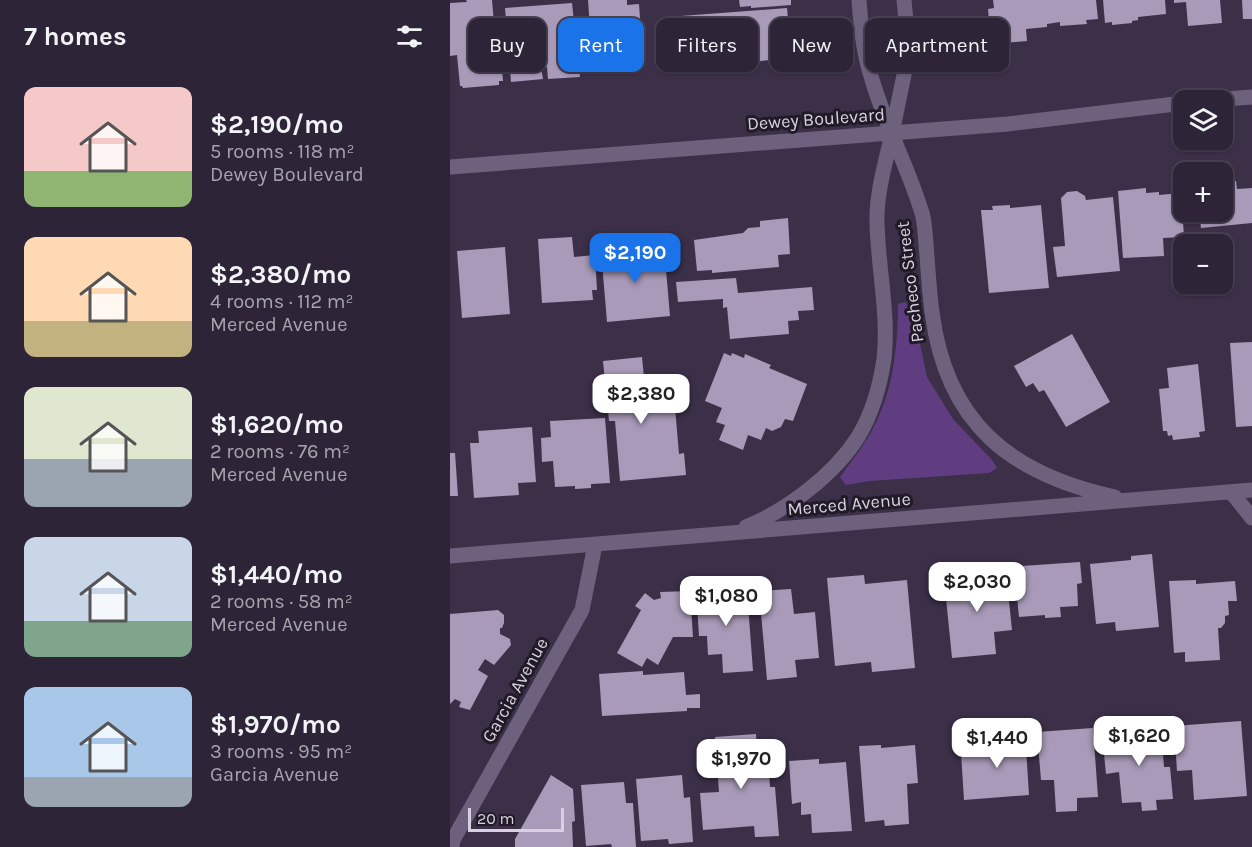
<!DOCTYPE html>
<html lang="en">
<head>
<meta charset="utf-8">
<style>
  :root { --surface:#2d2437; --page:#352c3f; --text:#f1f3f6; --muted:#a7a4ad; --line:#484152; --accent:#1a73e8 }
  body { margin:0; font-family:Karla,sans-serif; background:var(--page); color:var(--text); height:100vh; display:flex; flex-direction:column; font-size:22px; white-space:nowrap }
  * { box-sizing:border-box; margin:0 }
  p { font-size:20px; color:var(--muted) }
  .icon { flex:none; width:33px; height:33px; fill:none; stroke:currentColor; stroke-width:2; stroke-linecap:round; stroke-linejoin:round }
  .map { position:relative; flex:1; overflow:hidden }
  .drawer { display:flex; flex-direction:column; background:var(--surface); width:450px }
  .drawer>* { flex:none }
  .guide { position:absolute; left:18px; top:18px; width:570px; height:54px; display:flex; gap:12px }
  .buttons { position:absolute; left:723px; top:90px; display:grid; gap:12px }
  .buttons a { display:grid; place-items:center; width:60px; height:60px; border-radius:12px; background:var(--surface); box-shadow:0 2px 4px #0004,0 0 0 2px var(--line); font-size:30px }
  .scale { position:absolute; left:18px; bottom:15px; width:96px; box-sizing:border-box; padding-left:6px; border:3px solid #d8d1e1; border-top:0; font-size:16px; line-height:21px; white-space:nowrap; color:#d8d1e1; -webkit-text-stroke:4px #211b27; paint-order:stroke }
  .price { position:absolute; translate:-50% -51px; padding:0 14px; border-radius:12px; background:#fff; color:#222; font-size:20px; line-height:39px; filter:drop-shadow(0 2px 3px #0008) }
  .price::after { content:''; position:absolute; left:50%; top:36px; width:18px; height:14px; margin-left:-9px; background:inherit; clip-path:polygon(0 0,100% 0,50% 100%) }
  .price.current { background:var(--accent); color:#fff }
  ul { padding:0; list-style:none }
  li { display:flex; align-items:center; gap:18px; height:150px; padding:0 24px }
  li span { display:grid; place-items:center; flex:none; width:168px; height:120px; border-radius:12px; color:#555 }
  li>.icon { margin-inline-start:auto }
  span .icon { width:72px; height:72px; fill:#fffc; stroke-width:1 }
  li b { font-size:26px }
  h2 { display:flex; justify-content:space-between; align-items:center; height:72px; padding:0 24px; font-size:26px }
  .pill { padding:0 21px; border-radius:12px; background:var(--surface); box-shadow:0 2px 4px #0004,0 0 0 2px var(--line); font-size:21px; line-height:54px }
  .pill.current { background:var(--accent); color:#fff }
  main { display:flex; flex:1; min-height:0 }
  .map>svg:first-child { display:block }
</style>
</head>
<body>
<main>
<section class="drawer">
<h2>7 homes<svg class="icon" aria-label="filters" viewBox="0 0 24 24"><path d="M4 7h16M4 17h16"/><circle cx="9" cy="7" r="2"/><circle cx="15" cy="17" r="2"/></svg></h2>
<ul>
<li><span style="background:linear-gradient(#f6c9c9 70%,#8fb573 0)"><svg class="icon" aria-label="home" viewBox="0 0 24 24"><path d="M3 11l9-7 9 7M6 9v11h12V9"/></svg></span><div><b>$2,190/mo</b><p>5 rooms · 118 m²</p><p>Dewey Boulevard</p></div></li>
<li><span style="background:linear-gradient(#ffd9b3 70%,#c2b280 0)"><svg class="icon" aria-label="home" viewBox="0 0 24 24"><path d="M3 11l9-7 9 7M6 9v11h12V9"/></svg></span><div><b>$2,380/mo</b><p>4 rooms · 112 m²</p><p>Merced Avenue</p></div></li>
<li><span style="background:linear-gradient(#dfe7d0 60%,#9aa5b1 0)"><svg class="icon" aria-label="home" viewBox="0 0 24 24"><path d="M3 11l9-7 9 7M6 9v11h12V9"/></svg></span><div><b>$1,620/mo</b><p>2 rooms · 76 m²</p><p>Merced Avenue</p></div></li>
<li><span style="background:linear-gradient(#c9d6e8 70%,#7fa58c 0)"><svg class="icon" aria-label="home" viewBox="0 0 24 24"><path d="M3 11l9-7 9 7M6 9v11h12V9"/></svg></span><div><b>$1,440/mo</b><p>2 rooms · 58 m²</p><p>Merced Avenue</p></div></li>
<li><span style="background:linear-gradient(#a9c7e8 75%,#9aa5b1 0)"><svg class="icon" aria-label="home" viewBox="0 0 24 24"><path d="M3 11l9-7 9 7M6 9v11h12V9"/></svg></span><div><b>$1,970/mo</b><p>3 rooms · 95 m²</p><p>Garcia Avenue</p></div></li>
</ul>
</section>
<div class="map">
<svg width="802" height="847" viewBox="0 0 802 847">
  <rect width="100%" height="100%" fill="#3c3049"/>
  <path fill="#603c80" d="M456,302L469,339L477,377L503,419L542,460L547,468L539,473L419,481L396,485L390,477C404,458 419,439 428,418C444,384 448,341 448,304Z"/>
  <path fill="#a89ab8" d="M16,0H42L47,58L51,57L53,81H49V85L13,88L12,86H10L7,55L0,56V3L17,2Z
    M138,0H177V5L189,4L192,46L180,47L182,69L155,74L152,72H141L137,53H140L139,44H141Z
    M289,0H341V5L301,8V6L290,7Z
    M543,0H646L648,19L636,20L637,24L610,26V22L597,24V27L576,29L577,41L541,44L538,9L544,8Z
    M653,0H715L716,14L688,17V20L682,21V23L662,25V22L655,23Z
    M724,0H770L772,23L738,26L736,2L724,3Z
    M792,0H802V19H793Z
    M122,3L130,77L98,79L97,67L91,68L93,79L61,82L55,8Z
    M337,8L341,49L321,51V60L235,68L231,16Z
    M772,175H781L782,181H786L787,189L802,188V223L751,228L749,212H772Z
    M696,188V193L709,192V195L731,193L734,237L713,238L714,256L673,258L668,191Z
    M627,191L635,196L636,200L663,197L670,271L607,277L603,247L615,246L611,198L617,192Z
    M560,205V208L591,205L599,288L539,293L531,210H543L542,206Z
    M338,218L340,254L328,255L329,267L262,273V270L247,271L244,240L293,233L298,228L310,227V221Z
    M122,237L124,257L145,255L147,290H142L143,300L92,303L88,239Z
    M214,246L220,316L157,322L151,251Z
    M55,247L60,314L12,318L7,251Z
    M286,278L288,293L362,287L364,310L348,311L349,320L338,321L339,334L280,339L277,307L273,308V299L228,302L226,282Z
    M622,334L660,402L616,427L594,390L589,392L583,383L576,387L564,366Z
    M802,342V426L786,427L780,343Z
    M274,353L281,356L282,353L294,358L295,354L321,365L319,368L357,384L343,421L335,419L331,427L322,431L316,428L311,440L298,435L293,450L269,440L275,425L266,422L272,408L255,401Z
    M192,357L197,409L225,407L229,454L234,453L236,475L170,481L165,421H159L153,361Z
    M748,364L755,431L749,432L750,437L723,440L722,435L718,436L717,431H713L709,389L719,388L717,368Z
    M155,418L160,483L141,484V488L125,489V486L105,487L103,461L92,462L91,438L101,437L100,421Z
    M82,427L86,482L68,483L69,495L24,498L20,443H29L28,431Z
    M0,453H5L8,496H0Z
    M702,554L709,627L666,631L665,622L646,624L640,564L681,560V556Z
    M630,562L632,583L627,584L628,606L610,607L611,617L595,618V615L569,617L567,597L574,596L572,566Z
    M556,572L562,630L544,632L546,654L502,658L494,578Z
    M414,575L415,584L457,580L465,668L422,672L421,662L385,666L377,578Z
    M746,580V584L785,581L787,601H778L779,615L775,616V623L771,628H768L770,660L735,662V652L724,653L719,581Z
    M272,588V593L297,591L303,671L273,673L272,654L258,655L257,636H249L246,590Z
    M341,589L344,614L365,612L369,658L345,660L347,677L317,680L309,591Z
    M240,591L243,637H223L208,665L197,658L192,667L167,653L191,610L185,606L195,593L204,600L211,598L210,592Z
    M48,610L54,615V623L52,628H50V634L60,639L61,645L44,665L35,659L28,670L38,676L20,710L9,707L11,702L5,699L0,704V614Z
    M193,671V675L234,672L236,695L250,694V708H237V711L152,716L149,674Z
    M791,721L797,796L744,800L742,770L727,771L724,726Z
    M570,726L572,748H576L579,795L514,800L511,753L535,751L534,745L552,743L550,728Z
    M643,728L648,797L627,798V811L606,812L604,780H591L587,732Z
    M711,730L714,767H720L723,799L706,800L707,810L692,811L691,802L672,803L669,772L656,774L652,734Z
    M306,734L308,765H314L319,769L320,787H325L329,836L305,837L304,826L253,830L250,793L269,792L265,737Z
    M431,745V748L465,745L468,783L457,784L459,824L435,826L434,820L415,822L409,746Z
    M369,759V764L396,762L402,831L362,833L361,814L351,815V802L342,804L339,761Z
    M101,775L123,789L125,821L122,822L123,847H65V839Z
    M232,775L234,798L240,797L243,842L219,844L218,839L191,841L186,779Z
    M174,782L176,803H183L186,847H162L161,844L136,846L131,785Z"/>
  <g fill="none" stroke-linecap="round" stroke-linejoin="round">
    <path stroke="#6e617d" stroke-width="15" d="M409,0C411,26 413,51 421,76C434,123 458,166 472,213C475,223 475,234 476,244C478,267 479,290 482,312C496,423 560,474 665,497
      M782,493L802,518
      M296,527C337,510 384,475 408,437C422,414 430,386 434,359C439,314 428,268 427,223C426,193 436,162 442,133
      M0,556L802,490
      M2,847L3,840L132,610L145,545"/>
    <path stroke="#6e617d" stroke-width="15" d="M762,100L802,97
      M442,133L454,75L458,43L454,0
      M0,167L558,124L734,103"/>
  </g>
  <g text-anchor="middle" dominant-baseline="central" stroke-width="6" stroke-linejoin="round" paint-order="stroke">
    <g font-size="18" fill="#d8d1e1" stroke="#211b27">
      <text transform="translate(366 119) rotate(-4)">Dewey Boulevard</text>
      <text transform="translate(460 282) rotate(-97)">Pacheco Street</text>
      <text transform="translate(399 504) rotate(-5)">Merced Avenue</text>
      <text transform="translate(65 690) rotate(-61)">Garcia Avenue</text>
    </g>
  </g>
</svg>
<div class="buttons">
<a><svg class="icon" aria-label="layers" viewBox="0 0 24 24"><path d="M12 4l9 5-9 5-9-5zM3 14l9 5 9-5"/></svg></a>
<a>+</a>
<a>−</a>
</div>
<div class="scale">20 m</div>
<b class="price current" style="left:185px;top:284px">$2,190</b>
<b class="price" style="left:191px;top:425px">$2,380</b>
<b class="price" style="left:527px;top:613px">$2,030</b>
<b class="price" style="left:276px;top:627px">$1,080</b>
<b class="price" style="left:689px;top:767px">$1,620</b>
<b class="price" style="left:547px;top:769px">$1,440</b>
<b class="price" style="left:291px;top:790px">$1,970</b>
<div class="guide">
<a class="pill">Buy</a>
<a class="pill current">Rent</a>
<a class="pill">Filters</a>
<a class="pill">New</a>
<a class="pill">Apartment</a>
</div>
</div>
</main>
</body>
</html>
